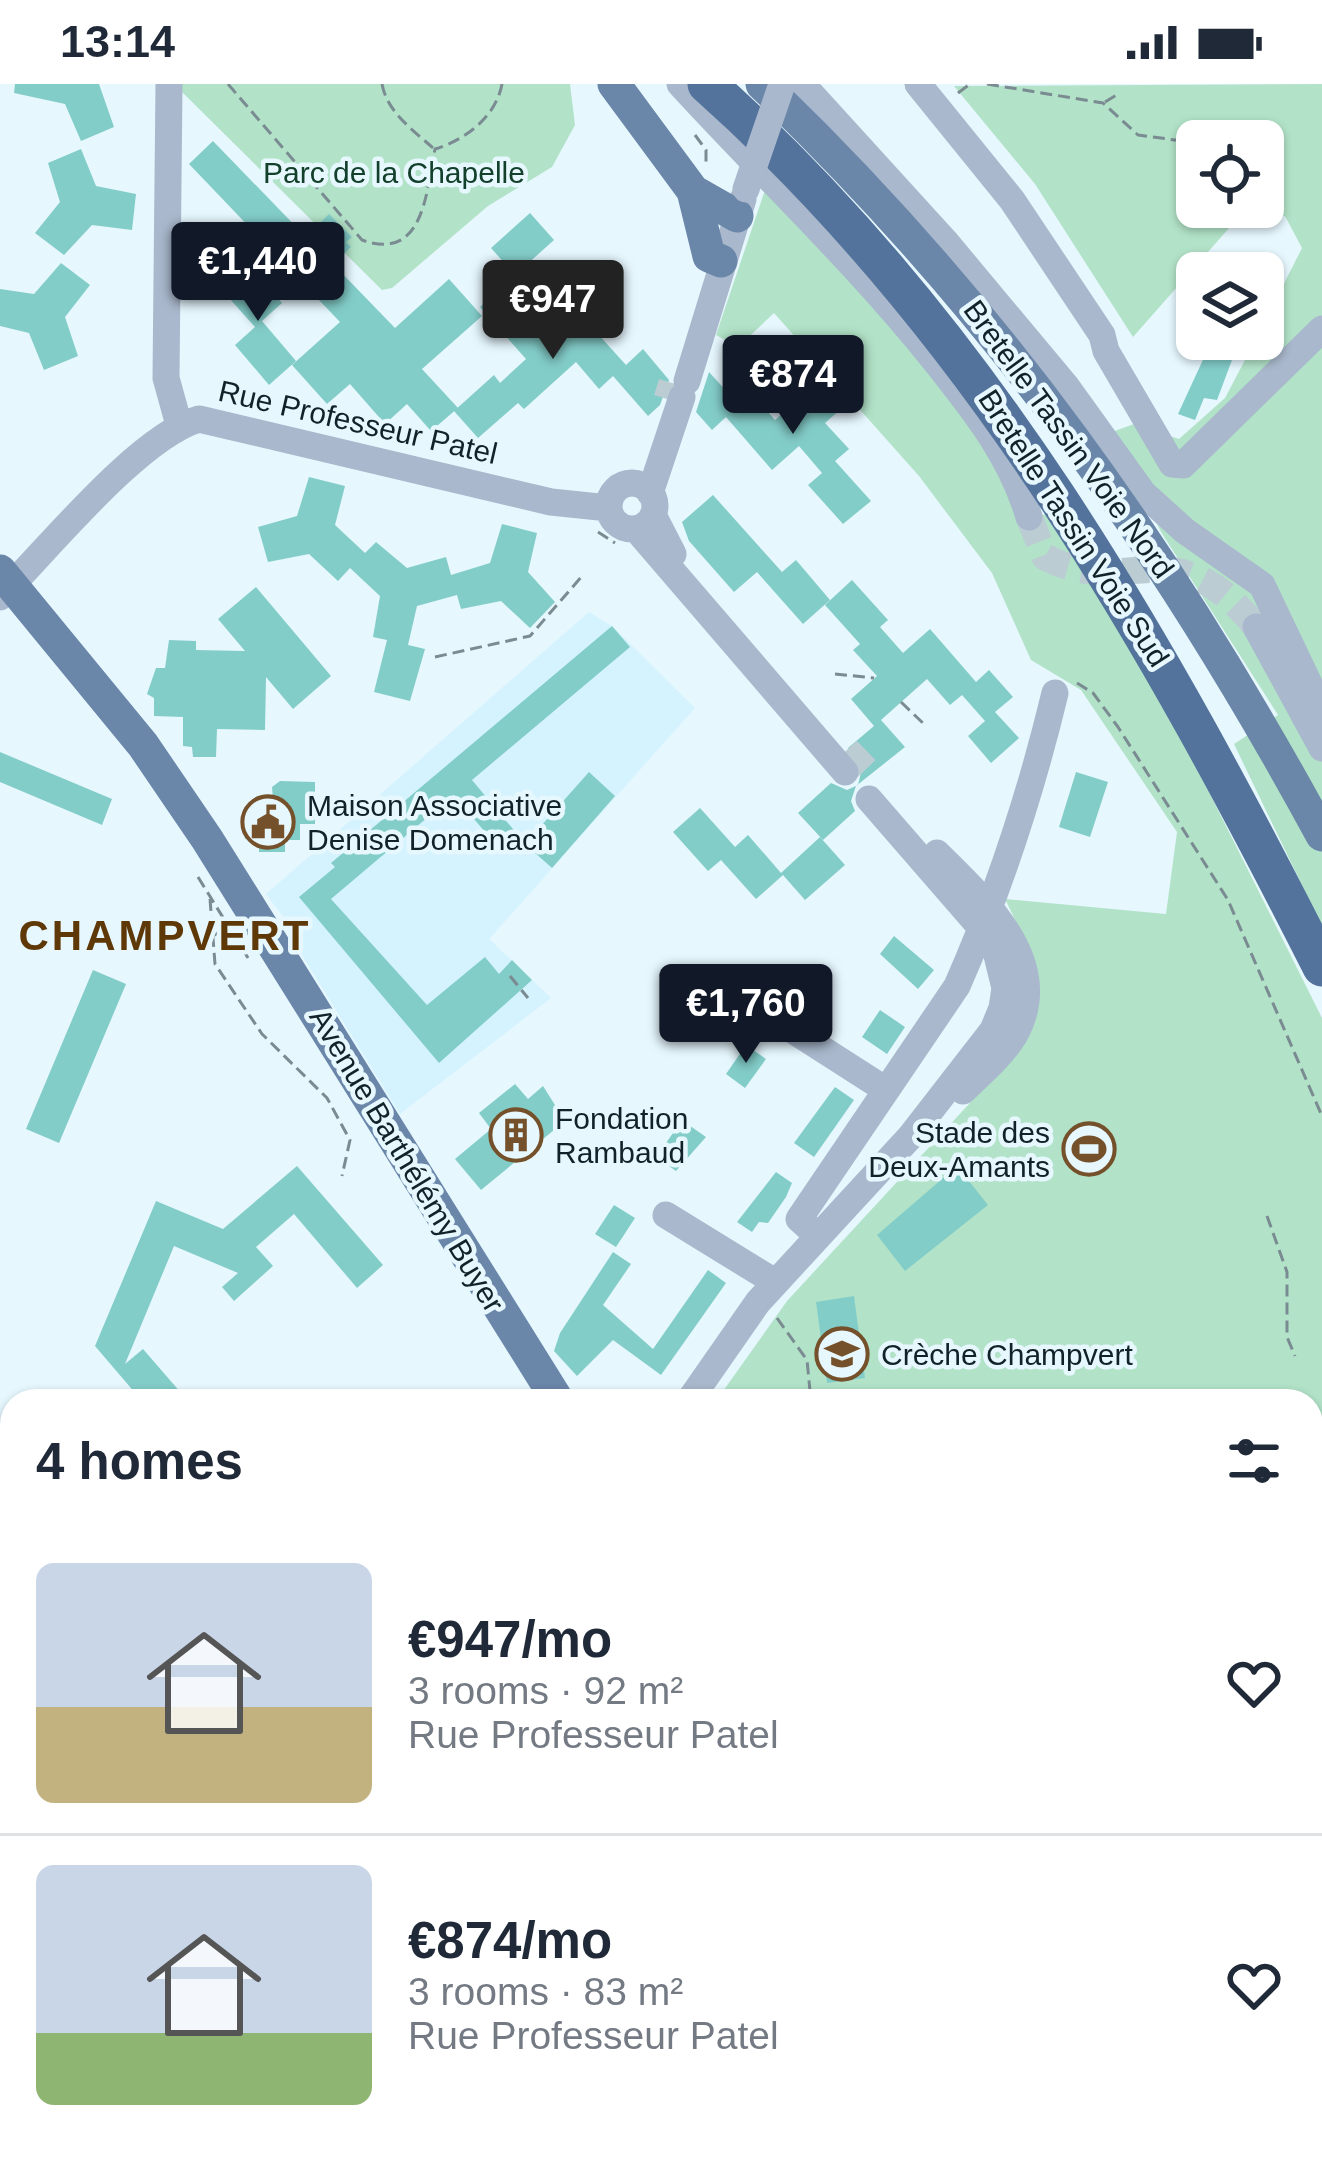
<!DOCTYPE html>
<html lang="en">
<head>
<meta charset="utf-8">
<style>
  :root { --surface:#fff; --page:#f6f6f7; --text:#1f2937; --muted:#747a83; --line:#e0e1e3; --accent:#111827 }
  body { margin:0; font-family:Arial,sans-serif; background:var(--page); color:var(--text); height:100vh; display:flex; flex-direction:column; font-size:45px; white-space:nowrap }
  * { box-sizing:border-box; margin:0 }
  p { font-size:39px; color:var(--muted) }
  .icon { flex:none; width:66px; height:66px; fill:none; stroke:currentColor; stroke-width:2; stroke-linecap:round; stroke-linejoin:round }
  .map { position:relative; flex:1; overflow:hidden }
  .sheet { position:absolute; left:0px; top:1305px; width:1323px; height:768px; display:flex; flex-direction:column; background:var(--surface); border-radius:36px 36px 0 0; box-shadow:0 3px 9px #0004 }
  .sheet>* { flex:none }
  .buttons { position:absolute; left:1176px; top:36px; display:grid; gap:24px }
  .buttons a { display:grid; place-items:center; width:108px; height:108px; border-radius:18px; background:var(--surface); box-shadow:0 3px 9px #0004; font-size:60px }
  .price { position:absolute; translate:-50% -102px; padding:0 27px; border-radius:12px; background:var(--accent); color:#fff; font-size:39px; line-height:78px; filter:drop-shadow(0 3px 6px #0008) }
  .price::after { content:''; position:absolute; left:50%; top:72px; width:36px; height:27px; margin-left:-18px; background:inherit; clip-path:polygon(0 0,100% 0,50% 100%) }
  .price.current { background:#222; color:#fff }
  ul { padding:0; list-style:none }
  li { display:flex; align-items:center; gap:36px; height:300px; padding:0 36px }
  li+li { border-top:3px solid var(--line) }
  li span { display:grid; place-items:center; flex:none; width:336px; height:240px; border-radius:18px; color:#555 }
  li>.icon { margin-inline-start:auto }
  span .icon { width:144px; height:144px; fill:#fffc; stroke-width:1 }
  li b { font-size:51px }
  h2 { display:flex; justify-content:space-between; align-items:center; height:144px; padding:0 36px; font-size:51px }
  .status { display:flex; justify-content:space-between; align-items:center; height:84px; padding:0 60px; background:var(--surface); direction:ltr }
  .status svg { height:33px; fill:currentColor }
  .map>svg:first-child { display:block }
</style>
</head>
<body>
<div class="status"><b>13:14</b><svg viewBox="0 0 49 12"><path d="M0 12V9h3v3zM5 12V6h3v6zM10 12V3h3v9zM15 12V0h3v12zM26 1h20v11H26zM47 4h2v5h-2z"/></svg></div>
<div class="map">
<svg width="1322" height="2073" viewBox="0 0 1322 2073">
  <rect width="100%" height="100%" fill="#e6f7fe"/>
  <path fill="#d4f3ff" d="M589,528L612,542L695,624L489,855L551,914L400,1030L292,855L297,851L266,810Z
    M1322,1968V2073H1192L1182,2061H1311V1974Z
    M12,2002V2061H597L616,2073H0V2012Z"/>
  <path fill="#b2e3c8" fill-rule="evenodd" d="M182,0H570L575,41L552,83L488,122L392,204L382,206L182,8Z
    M1322,0V843L1234,660L1278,631L1161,448L1112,348L1134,340L1179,355L1225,314L1256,255H1263V241L1302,164L1285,132L1230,143L1133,253L1035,100L954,2ZM1197,57H1263V123H1197Z
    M767,100L969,328L1029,433L1055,429L1201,692L1322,934V1968L1311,1974V1317H716L787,1217L1005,981L1033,873L1005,815L1166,830L1177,748L1081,606L1031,576L992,489L919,392L774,229L738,263L716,251Z
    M0,1443L12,1455V1720L0,1709Z
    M199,2061H378L376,2073H211Z
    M574,2061H725L731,2073H595Z
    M1048,2061H1136L1146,2073H1058Z"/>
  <path fill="#83cdc9" d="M15,0H99L114,43L81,57L65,20L14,9Z
    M213,57L306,153L329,130L352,153L346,158L351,163L333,180L395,244L449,195L482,232L422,285L458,324L431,347L407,320L385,340L350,300L327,320L292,281L340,238L189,80Z
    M81,65L96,102L136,110L132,146L92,141L64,171L35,149L60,118L48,79Z
    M530,129L554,156L515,191L491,164Z
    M61,179L90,201L65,233L78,272L44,286L29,249L0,242V205L34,210Z
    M247,180L282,219L262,237L296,277L269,301L235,261L255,243L220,204Z
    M515,191L538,218L529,226L553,252L579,229L626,281L643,265L669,296L660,321L648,332L613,292L599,305L576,278L524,325L518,319L478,354L454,327L494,291L500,299L526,275L480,223Z
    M1207,267L1232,276L1217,316L1204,314L1195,336L1178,330Z
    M709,288L739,321L752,310L775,336L828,289L851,316L825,339L849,365L835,377L871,417L843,440L808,401L822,389L799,362L772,386L726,333L712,346L696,328Z
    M309,393L345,402L335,441L365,469L376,458L407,484L446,473L451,491L490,479L502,440L537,449L528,488L555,518L530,544L501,517L461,525L457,511L417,522L408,561L425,565L410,617L374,608L387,556L373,553L380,512L350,484L338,497L309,470L268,478L258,443L297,432Z
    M713,411L782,488L796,476L830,516L803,540L757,488L734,508L689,457L682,438Z
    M852,496L888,536L880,543L903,569L930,545L976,598L989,586L1013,613L995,628L1019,654L991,679L968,652L985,637L962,611L950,621L927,595L881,636L905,663L856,702L851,717L855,727L823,756L798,729L831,699L847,706L858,701L862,684L848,664L874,642L851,615L877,592L853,566L860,560L825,521Z
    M256,503L331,592L293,625L266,593L265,646L217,645L216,673H193L192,663L183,662V633L154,632V614L147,610L156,584H165L169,556L196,557V566L245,567L218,535Z
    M612,542L630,563L472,696L518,751L500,766L454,711L331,815L427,921L485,873L499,890L512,876L532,896L439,979L299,813L335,783L331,779Z
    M0,668L112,715L102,741L0,698Z
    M589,688L615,712L552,784L525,760Z
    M1076,688L1108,698L1090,753L1059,743Z
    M280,697L315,698V740H300V756H285V768H259V756L245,755V729H259V715L273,716L272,703Z
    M700,724L735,763L748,751L781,789L820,753L845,781L805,816L783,791L756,815L721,776L708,787L673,748Z
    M894,852L934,886L918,905L880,870Z
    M93,886L126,900L59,1059L26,1045Z
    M799,889L826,908L815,925L788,906Z
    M880,926L905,943L887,970L862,953Z
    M746,961L766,975L745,1004L726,990Z
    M515,1000L528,1015L543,1002L565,1037L481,1106L455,1075L491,1045L479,1029Z
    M835,1003L854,1016L814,1073L794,1059Z
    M676,1032L706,1053L676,1087L656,1073L673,1049L667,1045Z
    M297,1082L383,1181L357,1204L294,1130L256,1163L273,1182L234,1217L222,1203L238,1189L174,1162L125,1280L143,1265L188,1317H142L95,1262L156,1117L223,1145Z
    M957,1082L988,1121L905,1187L877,1151Z
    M776,1088L792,1099L786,1113L768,1139L759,1138L752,1148L737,1138Z
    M614,1121L635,1134L616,1163L595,1150Z
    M613,1168L631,1180L603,1221L653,1265L708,1186L726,1199L661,1291L613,1256L577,1292L554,1267L560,1249Z
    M854,1212L865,1294L827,1299L816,1218Z"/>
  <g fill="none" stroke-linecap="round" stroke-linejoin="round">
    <path stroke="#bbccd3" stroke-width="27" stroke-dasharray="27 14" stroke-linecap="butt" d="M667,315L672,299
      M1029,433L1045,473C1128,517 1172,439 1256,543
      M847,666L872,692"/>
    <path stroke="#7a8b92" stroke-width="3" stroke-dasharray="12 6" stroke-linecap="butt" d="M228,0L362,156C423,178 426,111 435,65C465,56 496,33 502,0
      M382,0C387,28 413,46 433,64
      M987,0L1103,19L1138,51L1190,58
      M958,9L970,0
      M1105,18L1120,9
      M695,51L706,66V79
      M598,448L615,459
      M435,573L530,552L583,491
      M835,590L874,594
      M1077,599L1093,609L1118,643L1228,816L1322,1032
      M901,618L926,642
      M198,793L248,874
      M210,815L215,880L262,950L327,1014L350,1056L342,1092
      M211,853L228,843
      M510,892L528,914
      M1267,1132L1287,1188V1253L1295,1272
      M777,1234L807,1276L811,1317
      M0,1638L12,1646
      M0,1840L12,1849
      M1311,1861L1322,1854
      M0,2046L12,2040
      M99,2061L111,2073
      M645,2061L660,2073
      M747,2073L743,2068L752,2061"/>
    <path stroke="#a9b8cc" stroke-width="27" d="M169,0L166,294L179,341
      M680,0C765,93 856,178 935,277C974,326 1011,372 1029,433
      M802,0L945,157L1066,302L1143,409L1185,447L1262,501L1322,627
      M918,0L1012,116L1102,251L1106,267L1172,380L1183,381L1322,245
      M687,297L743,115
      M609 422a23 23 0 1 1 46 0a23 23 0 1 1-46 0Z
      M650,409L682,313
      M653,431L673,470
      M636,445L845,688
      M0,513C48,465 138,353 199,335L551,418L609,424
      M1256,543L1322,664
      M937,769C983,815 1056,879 1014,952C1001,973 980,990 963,1007
      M794,947L886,1006
      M666,1131L775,1198
      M818,1152L799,1135L957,902C998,809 1031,709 1055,609
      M689,1317L758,1218L910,1053L993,946L1002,924L1005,904L994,859L869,715
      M1311,1989L1322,1991
      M0,1990L12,1979
      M208,2061L217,2073
      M138,2073L139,2061
      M1219,2073L1228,2061"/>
    <path stroke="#6a86a9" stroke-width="33" d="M614,0L693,107L709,172L721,177
      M762,0C997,225 1167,466 1322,751
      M693,107L737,132
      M0,487L143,661L207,755L558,1317
      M1170,2061L1178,2073"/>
    <path stroke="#53739c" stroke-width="39" d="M707,0C982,245 1158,559 1322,883"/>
    <path stroke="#a9b8cc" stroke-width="27" d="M746,105L782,0"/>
  </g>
  <defs>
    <g id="civic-ring" transform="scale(2.7)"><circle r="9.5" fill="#e6f7fe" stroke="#75512b" stroke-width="1.5"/><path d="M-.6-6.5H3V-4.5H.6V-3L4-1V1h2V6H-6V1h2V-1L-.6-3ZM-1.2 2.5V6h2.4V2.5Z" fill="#75512b"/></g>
    <g id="building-ring" transform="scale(2.7)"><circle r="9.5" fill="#e6f7fe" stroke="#75512b" stroke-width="1.5"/><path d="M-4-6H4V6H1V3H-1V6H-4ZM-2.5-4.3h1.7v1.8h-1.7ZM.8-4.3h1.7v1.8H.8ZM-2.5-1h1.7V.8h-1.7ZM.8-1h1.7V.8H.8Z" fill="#75512b"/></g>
    <g id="stadium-ring" transform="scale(2.7)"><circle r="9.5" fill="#e6f7fe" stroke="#75512b" stroke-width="1.5"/><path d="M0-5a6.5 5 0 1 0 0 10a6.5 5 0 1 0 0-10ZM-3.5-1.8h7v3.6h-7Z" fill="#75512b"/></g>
    <g id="school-ring" transform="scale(2.7)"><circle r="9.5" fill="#e6f7fe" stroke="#75512b" stroke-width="1.5"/><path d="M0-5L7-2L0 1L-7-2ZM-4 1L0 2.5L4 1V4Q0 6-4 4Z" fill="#75512b"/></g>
  </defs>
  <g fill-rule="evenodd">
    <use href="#civic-ring" x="268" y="738"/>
    <use href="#building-ring" x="516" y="1051"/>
    <use href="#stadium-ring" x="1089" y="1065"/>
    <use href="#school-ring" x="842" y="1270"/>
  </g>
  <g text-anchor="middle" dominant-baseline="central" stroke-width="9" stroke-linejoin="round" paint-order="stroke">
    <g font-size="30" fill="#12402b" stroke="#e6f7fe">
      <text x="394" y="88">Parc de la Chapelle</text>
    </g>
    <g font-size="30" fill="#112228" stroke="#e6f7fe">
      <text transform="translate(358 338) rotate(13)">Rue Professeur Patel</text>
      <text transform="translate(1069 355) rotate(54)">Bretelle Tassin Voie Nord</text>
      <text transform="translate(1074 444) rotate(57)">Bretelle Tassin Voie Sud</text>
      <text transform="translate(407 1076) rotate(59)">Avenue Barthélémy Buyer</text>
    </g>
    <g font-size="30" fill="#112228" stroke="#e6f7fe" text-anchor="start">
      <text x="307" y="721">Maison Associative<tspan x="307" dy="34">Denise Domenach</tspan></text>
      <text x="555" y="1034">Fondation<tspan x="555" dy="34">Rambaud</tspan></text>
      <text x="1050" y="1048" text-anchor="end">Stade des<tspan x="1050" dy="34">Deux-Amants</tspan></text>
      <text x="881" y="1270">Crèche Champvert</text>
    </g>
    <g font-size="42" font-weight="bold" letter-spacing="3" fill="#5f3807" stroke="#e6f7fe">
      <text x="165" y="851">CHAMPVERT</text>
    </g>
  </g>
</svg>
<div class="buttons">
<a><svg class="icon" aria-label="locate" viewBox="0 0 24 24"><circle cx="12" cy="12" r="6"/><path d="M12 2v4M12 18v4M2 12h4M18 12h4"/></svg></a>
<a><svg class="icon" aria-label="layers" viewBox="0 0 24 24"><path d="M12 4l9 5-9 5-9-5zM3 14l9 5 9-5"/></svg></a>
</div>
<b class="price" style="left:258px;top:240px">€1,440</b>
<b class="price current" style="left:553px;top:278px">€947</b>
<b class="price" style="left:793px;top:353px">€874</b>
<b class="price" style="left:746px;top:982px">€1,760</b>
<section class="sheet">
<h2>4 homes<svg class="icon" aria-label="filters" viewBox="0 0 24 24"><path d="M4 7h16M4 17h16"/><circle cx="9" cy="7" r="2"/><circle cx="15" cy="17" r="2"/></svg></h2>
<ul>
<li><span style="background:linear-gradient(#c9d6e8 60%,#c2b280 0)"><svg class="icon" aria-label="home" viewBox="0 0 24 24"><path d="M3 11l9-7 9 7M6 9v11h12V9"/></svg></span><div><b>€947/mo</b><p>3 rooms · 92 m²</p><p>Rue Professeur Patel</p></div><svg class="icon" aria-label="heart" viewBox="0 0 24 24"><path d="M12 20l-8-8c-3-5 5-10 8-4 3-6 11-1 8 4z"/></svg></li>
<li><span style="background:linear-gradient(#c9d6e8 70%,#8fb573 0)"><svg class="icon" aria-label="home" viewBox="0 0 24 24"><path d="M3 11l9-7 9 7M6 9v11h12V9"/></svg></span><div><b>€874/mo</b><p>3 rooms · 83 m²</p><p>Rue Professeur Patel</p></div><svg class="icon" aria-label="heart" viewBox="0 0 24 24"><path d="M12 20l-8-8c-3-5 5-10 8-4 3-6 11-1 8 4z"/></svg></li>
</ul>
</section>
</div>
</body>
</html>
